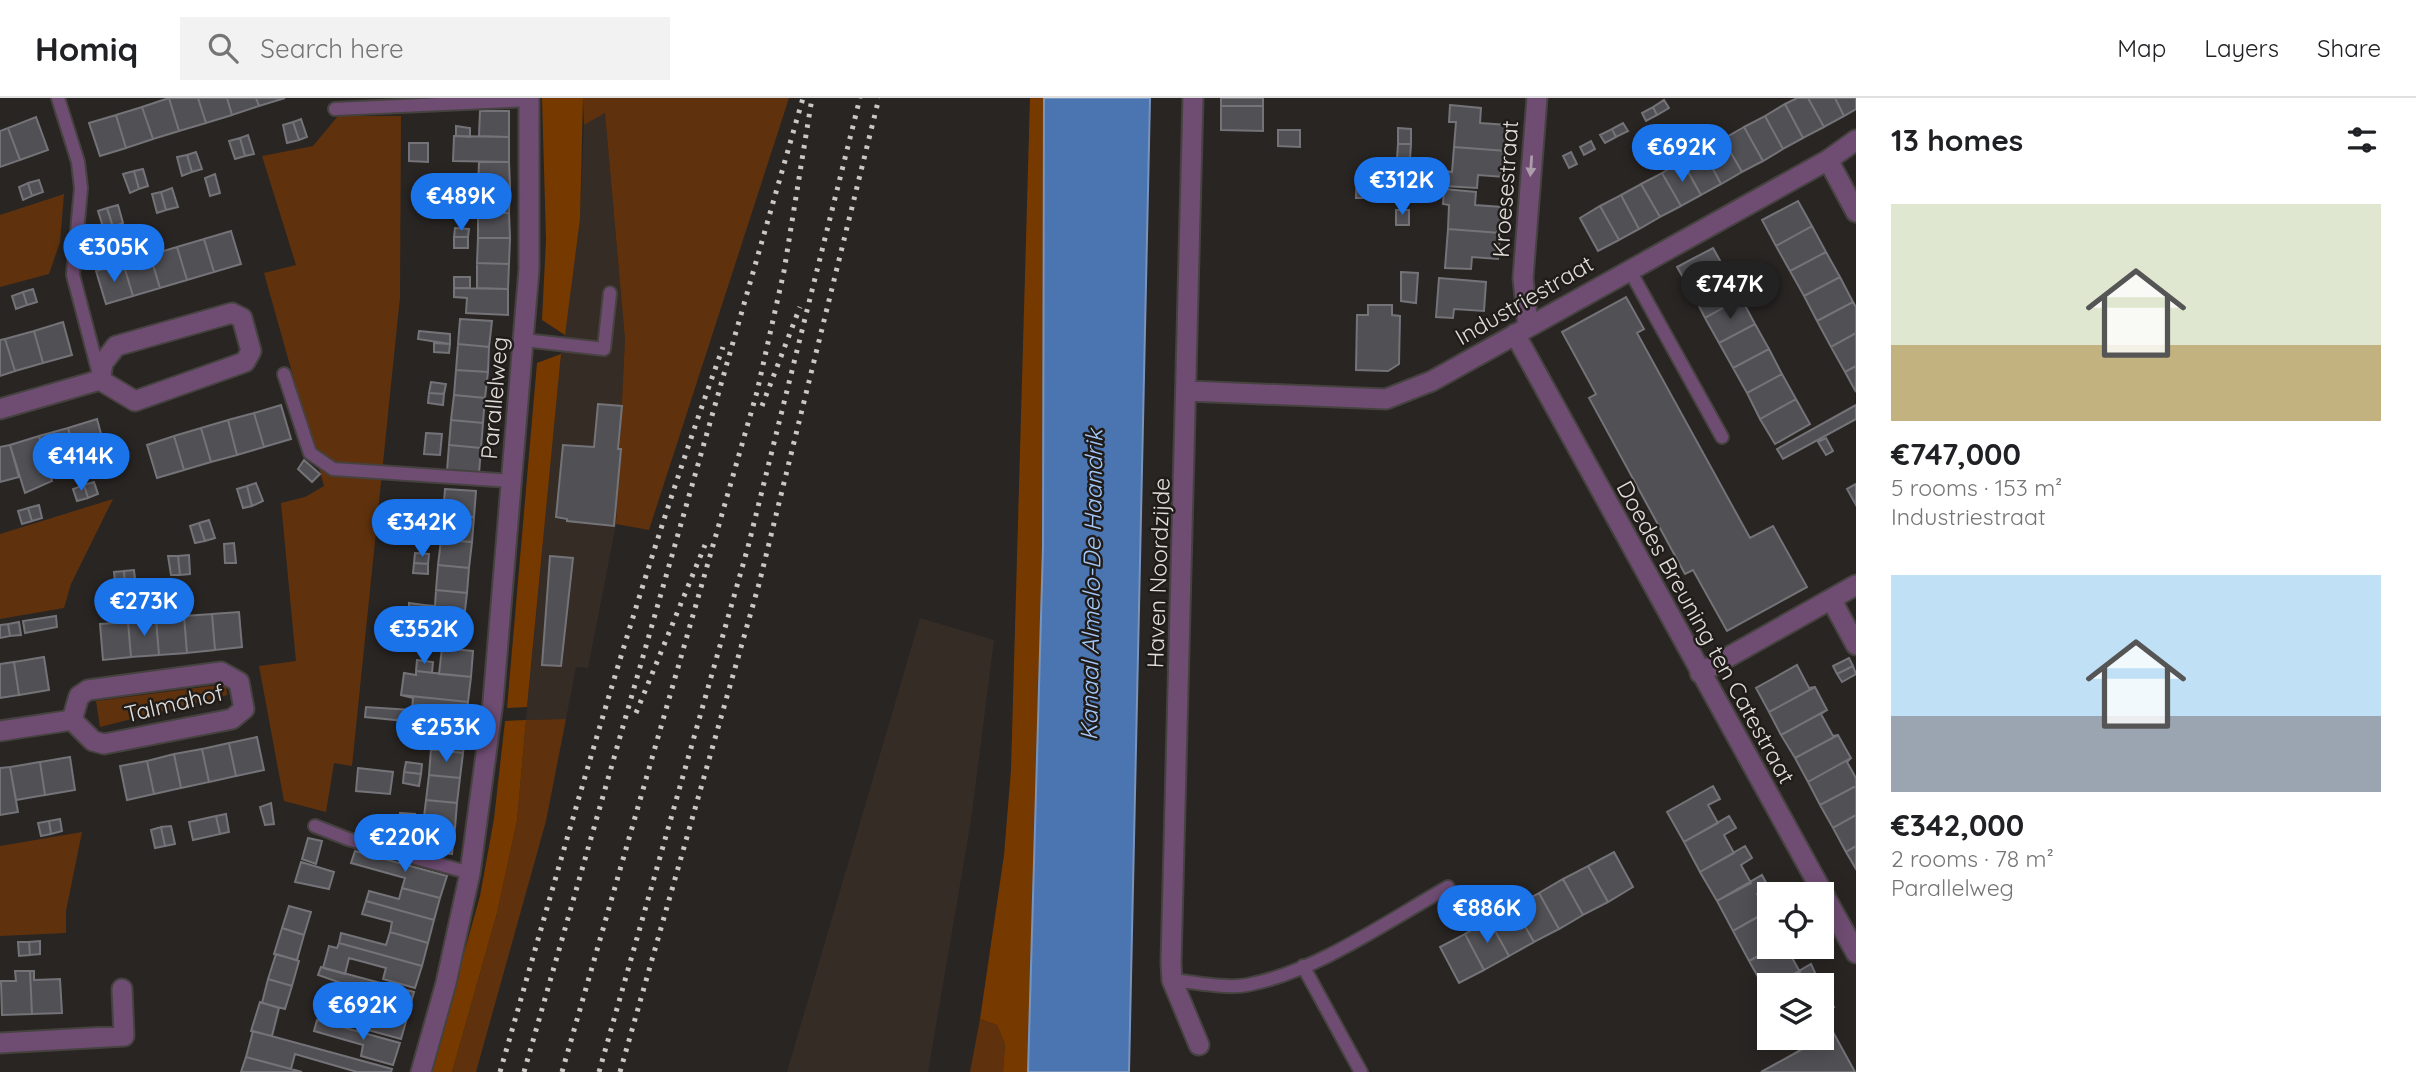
<!DOCTYPE html>
<html lang="en">
<head>
<meta charset="utf-8">
<style>
  :root { --surface:#fff; --page:#f2f2f2; --text:#202124; --muted:#757577; --line:#e0e0e0; --accent:#1a73e8 }
  body { margin:0; font-family:Quicksand,sans-serif; background:var(--page); color:var(--text); height:100vh; display:flex; flex-direction:column; font-size:26px; white-space:nowrap }
  * { box-sizing:border-box; margin:0 }
  p { font-size:23px; color:var(--muted) }
  .icon { flex:none; width:38px; height:38px; fill:none; stroke:currentColor; stroke-width:2; stroke-linecap:round; stroke-linejoin:round }
  .map { position:relative; flex:1; overflow:hidden }
  .details { display:flex; flex-direction:column; background:var(--surface); width:560px }
  .details>* { flex:none }
  .tools { position:absolute; left:1757px; top:784px; display:grid; gap:14px }
  .tools a { display:grid; place-items:center; width:77px; height:77px; border-radius:0px; background:var(--surface); box-shadow:0 4px 18px #0003; font-size:35px }
  .price { position:absolute; translate:-50% -60px; padding:0 16px; border-radius:24px; background:var(--accent); color:#fff; font-size:23px; line-height:46px; filter:drop-shadow(0 2px 4px #0008) }
  .price::after { content:''; position:absolute; left:50%; top:42px; width:21px; height:16px; margin-left:-10px; background:inherit; clip-path:polygon(0 0,100% 0,50% 100%) }
  .price.current { background:#222; color:#fff }
  ul { padding:0; list-style:none }
  li { display:grid; align-content:center; gap:14px; height:371px; padding:0 35px }
  li span { display:grid; place-items:center; height:217px; border-radius:0px; color:#555 }
  li>.icon { margin-inline-start:auto }
  span .icon { width:126px; height:126px; fill:#fffc; stroke-width:1 }
  li b { font-size:30px }
  h2 { display:flex; justify-content:space-between; align-items:center; height:84px; padding:0 35px; font-size:30px }
  header { display:flex; align-items:center; gap:42px; box-sizing:border-box; height:98px; padding:0 35px; background:var(--surface); border-bottom:2px solid var(--line) }
  header strong { font-size:33px }
  nav { display:flex; gap:38px; margin-inline-start:auto; font-size:24px }
  .search { width:490px; height:63px; background:var(--page); display:flex; align-items:center; gap:18px; box-sizing:border-box; padding:0 24px; border-radius:0px; color:var(--muted); font-size:26px }
  main { display:flex; flex:1; min-height:0 }
  .map>svg:first-child { display:block }
</style>
</head>
<body>
<header>
<strong>Homiq</strong>
<div class="search"><svg class="icon" aria-label="search" viewBox="0 0 24 24"><circle cx="10" cy="10" r="6"/><path d="M15 15l6 6"/></svg>Search here</div>
<nav><a>Map</a><a>Layers</a><a>Share</a></nav>
</header>
<main>
<div class="map">
<svg width="1856" height="974" viewBox="0 0 1856 974">
  <rect width="100%" height="100%" fill="#292523"/>
  <path fill="#362c26" d="M605,15L625,241L616,426L588,570L576,569L566,621L526,622L561,256L580,121L584,27Z
    M920,520L994,542L971,722L928,974H787Z"/>
  <path fill="#5f320d" d="M583,0H789L649,432L616,426L625,241L605,15L584,27Z
    M338,18H401L400,199L352,668L334,665L326,714L284,703L259,568L296,563L281,405L305,399L324,388L264,175L296,167L262,58L313,48Z
    M64,96L60,144L49,176L0,189V117Z
    M113,401L71,486L64,510L0,521V436Z
    M226,586L227,597L100,629L96,603Z
    M566,621L546,723L476,974H452L497,815L517,723L526,622Z
    M82,734L66,813V835L0,838V748Z
    M980,921L997,927L1005,946L1003,974H970Z"/>
  <path fill="#763a00" d="M542,0H583L580,121L565,237L542,222L546,142Z
    M1030,0H1044L1043,449L1028,974H1003L1005,946L997,927L980,921L1004,757L1011,672Z
    M561,256L527,609L507,610L537,265Z
    M526,622L517,723L497,815L452,974H431L480,798L494,721L505,623Z"/>
  <path fill="#4b75b0" stroke="#7894bd" stroke-width="2" d="M1044,0H1150L1129,974H1028L1043,449Z"/>
  <path fill="#515055" stroke="#737378" stroke-width="2" d="M169,0H198L206,25L179,33Z
    M169,0L179,33L153,41L142,9Z
    M198,0H227L232,17L206,25Z
    M227,0H256L259,8L232,17Z
    M256,0H285L259,8Z
    M1221,0H1263V8H1221Z
    M1797,0H1808L1824,29L1803,40L1785,6Z
    M1808,0H1835L1844,18L1824,29Z
    M1835,0H1856V11L1844,18Z
    M1664,2L1669,10L1657,17L1653,9Z
    M1785,6L1803,40L1783,51L1765,18Z
    M1450,7L1481,10L1480,25L1508,27L1506,53L1454,49L1456,24H1449Z
    M1221,8H1263V33L1221,32Z
    M142,9L153,41L126,50L116,17Z
    M1653,9L1657,17L1646,23L1642,15Z
    M480,13H509V39L479,38Z
    M116,17L126,50L100,58L89,25Z
    M1765,18L1783,51L1763,63L1744,29Z
    M36,19L48,52L20,62L8,30Z
    M301,21L307,39L299,42L293,24Z
    M293,24L299,42L287,45L283,27Z
    M1623,25L1628,33L1616,39L1612,31Z
    M456,28L470,30V39L456,38Z
    M1744,29L1763,63L1742,74L1723,41Z
    M8,30L20,62L0,69V33Z
    M1398,30L1411,31V46H1398Z
    M1612,31L1616,39L1605,45L1600,37Z
    M1278,32H1300V49L1278,48Z
    M248,37L254,56L245,58L240,40Z
    M454,38L509,39V64L453,63Z
    M240,40L245,58L235,61L229,43Z
    M1723,41L1742,74L1721,86L1703,52Z
    M1591,43L1595,51L1584,57L1580,49Z
    M409,45H428V64L409,63Z
    M1398,46H1411L1410,61H1397Z
    M1454,49L1506,53L1504,79L1478,77L1477,90L1444,88L1445,73L1452,74Z
    M1703,52L1721,86L1701,97L1682,63Z
    M196,54L202,71L192,74L187,57Z
    M1571,54L1577,66L1569,70L1563,58Z
    M187,57L192,74L182,78L177,59Z
    M1682,63L1701,97L1681,108L1662,75Z
    M479,64H509L510,90L478,89Z
    M143,71L148,88L139,91L134,73Z
    M134,73L139,91L130,95L123,76Z
    M1357,75L1371,76L1370,100H1356Z
    M1662,75L1681,108L1660,119L1641,86Z
    M215,76L220,95L210,98L205,80Z
    M455,79L469,80V89H454Z
    M39,82L43,94L32,98L28,85Z
    M28,85L32,98L23,102L19,89Z
    M1641,86L1660,119L1639,131L1621,97Z
    M454,89H469V99L454,100Z
    M478,89L510,90L509,115H478Z
    M172,90L178,109L166,112L161,94Z
    M1444,91L1476,94L1475,107L1502,109L1500,135L1448,131L1449,107L1443,106Z
    M161,94L166,112L157,115L152,96Z
    M1621,97L1639,131L1619,142L1600,108Z
    M1798,103L1812,128L1776,148L1762,122Z
    M118,107L123,125L113,129L107,110Z
    M1600,108L1619,142L1598,153L1580,120Z
    M107,110L113,129L104,132L98,113Z
    M1396,112H1409V127H1396Z
    M478,115H509L510,140H478Z
    M1812,128L1826,154L1790,173L1776,148Z
    M455,130L469,131L468,139H454Z
    M1448,131L1500,135L1498,161L1472,159L1471,171L1445,170Z
    M231,133L241,166L214,174L204,141Z
    M454,139H468V150H454Z
    M478,140H510L509,166L477,165Z
    M204,141L214,174L187,182L177,149Z
    M177,149L187,182L160,190L150,157Z
    M1713,150L1727,175L1692,195L1677,169Z
    M1826,154L1840,179L1804,198L1790,173Z
    M150,157L160,190L133,198L123,165Z
    M123,165L133,198L106,206L96,173Z
    M477,165L509,166L508,191L477,190Z
    M1401,174L1418,175L1416,205L1401,203Z
    M1727,175L1741,200L1705,220L1692,195Z
    M454,179H470V190H454Z
    M1840,179L1853,204L1817,223L1804,198Z
    M1439,180L1486,184L1484,213L1454,211L1453,220L1436,219Z
    M454,190L508,191V217L466,215L467,200L454,199Z
    M33,191L37,204L27,207L23,194Z
    M23,194L27,207L16,211L12,198Z
    M1626,199L1644,231L1637,235L1750,440L1773,428L1807,489L1727,533L1693,472L1685,476L1589,300L1596,296L1562,234Z
    M1741,200L1755,226L1719,245L1705,220Z
    M1853,204L1856,209V235L1831,249L1817,223Z
    M1368,207H1392V217L1400,218L1399,266L1388,273L1356,272L1357,217H1368Z
    M460,221L492,223L489,249L458,246Z
    M63,224L72,257L43,265L34,233Z
    M1755,226L1769,251L1733,270L1719,245Z
    M34,233L43,265L15,273L5,241Z
    M419,233L450,236V246L418,241Z
    M1856,235V268L1845,274L1831,249Z
    M5,241L15,273L0,278V242Z
    M434,245L450,246L449,255L434,254Z
    M458,246L489,249L488,274L456,272Z
    M1769,251L1782,276L1747,295L1733,270Z
    M1856,268V294L1845,274Z
    M456,272L488,274L485,300L454,297Z
    M1782,276L1796,301L1760,321L1747,295Z
    M431,284L446,286L444,296L429,295Z
    M429,295L444,296L443,307L428,305Z
    M454,297L485,300L483,325L451,322Z
    M1796,301L1810,326L1775,346L1760,321Z
    M598,306L622,308L618,351H621L614,428L567,423V421L556,419L563,347L594,349Z
    M281,307L291,341L264,349L254,315Z
    M1856,307V321L1783,361L1777,351Z
    M254,315L264,349L237,357L228,322Z
    M97,321L106,354L77,362L68,330Z
    M228,322L237,357L211,364L201,330Z
    M451,322L483,325L481,350L449,347Z
    M68,330L77,362L49,370L52,383L39,338Z
    M201,330L211,364L184,372L174,338Z
    M426,335L442,336L440,357L424,356Z
    M39,338L52,383L25,395L10,347Z
    M174,338L184,372L157,380L147,347Z
    M1826,340L1833,353L1826,357L1818,344Z
    M10,347L19,379L0,384V349Z
    M449,347L481,350L479,376L447,373Z
    M304,362L320,376L312,384L298,371Z
    M94,384L98,396L88,400L84,387Z
    M256,385L263,403L252,408L247,388Z
    M1856,386V407L1847,391Z
    M84,387L88,400L77,403L73,391Z
    M247,388L252,408L243,410L237,391Z
    M445,391L476,393L474,419L443,417Z
    M420,404L434,406L433,415L418,414Z
    M39,407L42,420L32,423L28,410Z
    M28,410L32,423L22,426L18,413Z
    M418,414L433,415L432,426L418,425Z
    M443,417L474,419L472,444L441,442Z
    M209,422L215,440L205,443L199,425Z
    M199,425L205,443L195,445L190,428Z
    M441,442L472,444L469,470L438,467Z
    M234,445L236,465H225L224,446Z
    M415,455L429,456L428,466L414,465Z
    M189,457L190,476L180,477L178,458Z
    M168,458H178L180,477H171Z
    M550,458L573,460L561,568L542,567Z
    M414,465L428,466V476L413,475Z
    M438,467L469,470L467,495L436,492Z
    M134,472L136,490L125,491L124,473Z
    M124,473L125,491L116,492L114,474Z
    M436,492L467,495L464,521L424,517L425,507L435,508Z
    M409,505L425,507L424,517L409,515Z
    M239,514L242,549L215,552L212,516Z
    M409,515L424,517L422,527L408,525Z
    M212,516L215,552L187,555L184,518Z
    M56,518L57,529L25,535L23,523Z
    M184,518L187,555L159,557L156,521Z
    M434,518L464,521L462,546L431,543Z
    M156,521L159,557L131,559L128,524Z
    M19,524L21,537L10,538L8,526Z
    M128,524L131,559L103,562L100,526Z
    M8,526L10,538L0,540V527Z
    M442,550L473,553L471,579L439,576Z
    M44,559L49,592L19,597L14,564Z
    M1849,560L1853,568L1837,576L1833,568Z
    M417,562L433,564L432,575L416,573Z
    M14,564L19,597L0,600V566Z
    M1797,567L1809,590L1815,589L1769,614L1756,590Z
    M1853,568L1856,576L1842,584L1837,576Z
    M416,573L471,579L468,604L401,597L404,575L416,577Z
    M1815,589L1827,612L1781,637L1769,614Z
    M401,597L468,604L466,629L365,619L366,609L412,612L413,600Z
    M1827,612L1821,616L1833,638L1838,637L1795,660L1781,637Z
    M411,624L426,626L425,636L409,635Z
    M434,626L466,629L463,655L431,651Z
    M1838,637L1851,660L1808,684L1795,660Z
    M257,639L264,672L236,678L229,645Z
    M229,645L236,678L209,684L202,651Z
    M202,651L209,684L181,690L174,656Z
    M431,651L463,655L460,680L429,677Z
    M174,656L181,690L154,696L147,663Z
    M70,659L75,692L45,697L40,664Z
    M1851,660L1847,664L1856,680V688L1820,707L1808,684Z
    M147,663L154,696L127,702L120,668Z
    M40,664L45,697L16,702L10,669Z
    M406,664L422,666L421,676L404,674Z
    M10,669L18,714L0,717V670Z
    M358,670L393,674L390,696L356,693Z
    M404,674L421,676L419,688L403,685Z
    M429,677L460,680L457,705L426,702Z
    M1713,688L1720,701L1708,707L1718,725L1684,744L1667,714Z
    M1856,688V717L1833,730L1820,707Z
    M426,702L457,705L455,730L423,727Z
    M271,705L274,726L265,727L260,709Z
    M400,715L415,716L414,726L399,724Z
    M226,716L229,734L220,736L216,718Z
    M1856,717V748L1846,754L1833,730Z
    M216,718L220,736L193,742L189,724Z
    M1729,718L1736,730L1724,737L1734,755L1700,774L1684,744Z
    M60,721L62,733L51,736L49,723Z
    M49,723L51,736L41,738L38,725Z
    M399,724L414,726L413,736L398,735Z
    M423,727L455,730L452,756L420,753Z
    M171,728L175,746L165,748L161,729Z
    M161,729L165,748L155,750L151,732Z
    M308,740L322,743L316,766L302,761Z
    M1745,748L1752,760L1741,767L1751,785L1717,803L1700,774Z
    M1856,748V771L1846,754Z
    M355,753L447,778L440,800L402,790L405,780L351,765Z
    M1614,754L1633,789L1608,804L1588,768Z
    M301,764L334,774L329,791L295,784Z
    M1588,768L1608,804L1583,817L1563,781Z
    M1762,777L1769,790L1757,796L1767,814L1733,833L1717,803Z
    M1563,781L1583,817L1559,831L1539,795Z
    M402,790L440,800L434,822L366,803L369,793L399,801Z
    M1539,795L1559,831L1534,844L1514,809Z
    M366,803L434,822L428,845L390,834L392,824L362,816Z
    M289,808L311,814L304,837L282,830Z
    M1514,809L1534,844L1509,858L1489,822Z
    M1769,812V849H1775L1749,863L1733,833Z
    M1489,822L1509,858L1484,872L1465,836Z
    M282,830L304,837L297,862L274,856Z
    M390,834L428,845L422,868L339,845L341,835L386,847Z
    M1465,836L1484,872L1459,885L1440,849Z
    M40,843V856L30,857L29,844Z
    M18,844H29L30,857L19,858Z
    M339,845L422,868L415,890L383,881L386,870L349,860L345,876L323,870L329,848L337,850Z
    M1775,849H1801L1790,856L1800,874L1769,887L1766,893L1749,863Z
    M276,856L299,863L292,888L268,881Z
    M1811,866L1817,879L1807,887H1775Z
    M321,869L414,894L408,915L376,906L378,898L318,877Z
    M15,873H30L32,916L2,917L1,883H16Z
    M30,873H34V882L60,881L62,915L32,916Z
    M268,881L292,888L285,911L262,905Z
    M1827,896L1834,909L1823,915L1833,934L1799,953L1791,940H1822V899Z
    M340,901L407,920L401,941L368,932L370,924L336,915Z
    M260,904L279,910L272,938L251,933Z
    M317,922L400,945L393,967L361,958L363,947L314,933Z
    M253,933L392,971L391,974H357L295,956L291,971L246,959Z
    M1833,934L1855,974H1761L1799,953Z
    M246,959L291,971L302,974H241Z"/>
  <g fill="none" stroke-linecap="round" stroke-linejoin="round">
    <g stroke="#464240" stroke-width="16">
      <path id="service" d="M58,0L78,64L81,90L73,177L99,276
        M335,11L529,2
        M1629,171L1722,339
        M524,242L604,251L610,195
        M284,276L310,355L333,371L512,383
        M315,728L348,741L470,775
        M1303,868L1361,974
        M1172,882C1195,884 1225,891 1247,887C1316,874 1388,823 1448,789"/>
    </g>
    <g stroke="#464240" stroke-width="23">
      <path id="minor" d="M1193,0L1171,865L1172,882L1199,947
        M1828,62L1856,114
        M232,215L242,220L251,253L245,264L135,303L100,282L103,265L116,248Z
        M1528,228L1523,180L1537,0
        M1515,236L1856,855
        M1188,293L1386,301L1432,283L1828,62L1856,42
        M0,311L100,282
        M1831,501L1856,547
        M221,574L239,584L244,611L232,621L104,646L93,643L72,622L79,598L88,592Z
        M1700,575L1856,487
        M0,633L72,622
        M0,945L124,938L122,891
        M421,974L446,885L470,775L493,604L529,171V0"/>
    </g>
    <use href="#service" stroke="#6f4d73" stroke-width="12"/>
    <use href="#minor" stroke="#6f4d73" stroke-width="19"/>
    <path stroke="#cac7c5" stroke-width="5" stroke-dasharray="3.5 7" stroke-linecap="butt" d="M762,308L800,209
      M636,615L705,447
      M500,974C570,731 637,487 723,249
      M524,974L803,0
      M562,974L757,294L784,173L812,0
      M599,974L748,449L860,0
      M620,974L759,486L879,0"/>
  </g>
  <defs><path id="oneway-solid" d="M-6-.8H1V-3.2L6.5 0L1 3.2V.8H-6Z" transform="scale(1.75)"/></defs>
  <use fill="#ad9cac" href="#oneway-solid" transform="translate(1531 68) rotate(94)"/>
  <g text-anchor="middle" dominant-baseline="central" stroke-width="5" stroke-linejoin="round" paint-order="stroke">
    <g font-size="23" fill="#e0dddb" stroke="#201c19">
      <text transform="translate(1505 91) rotate(-86)">Kroesestraat</text>
      <text transform="translate(1524 202) rotate(-30)">Industriestraat</text>
      <text transform="translate(494 300) rotate(-85)">Parallelweg</text>
      <text transform="translate(1158 475) rotate(-88)">Haven Noordzijde</text>
      <text transform="translate(1706 534) rotate(61)">Doedes Breuning ten Catestraat</text>
      <text transform="translate(174 605) rotate(-13)">Talmahof</text>
    </g>
    <g font-size="24" font-style="italic" fill="#a5c8fa" stroke="#201c19">
      <text transform="translate(1091 487) rotate(-89)">Kanaal Almelo-De Haandrik</text>
    </g>
  </g>
</svg>
<div class="tools">
<a><svg class="icon" aria-label="locate" viewBox="0 0 24 24"><circle cx="12" cy="12" r="6"/><path d="M12 2v4M12 18v4M2 12h4M18 12h4"/></svg></a>
<a><svg class="icon" aria-label="layers" viewBox="0 0 24 24"><path d="M12 4l9 5-9 5-9-5zM3 14l9 5 9-5"/></svg></a>
</div>
<b class="price" style="left:1682px;top:86px">€692K</b>
<b class="price" style="left:1402px;top:119px">€312K</b>
<b class="price" style="left:461px;top:135px">€489K</b>
<b class="price" style="left:114px;top:186px">€305K</b>
<b class="price current" style="left:1730px;top:223px">€747K</b>
<b class="price" style="left:81px;top:395px">€414K</b>
<b class="price" style="left:422px;top:461px">€342K</b>
<b class="price" style="left:144px;top:540px">€273K</b>
<b class="price" style="left:424px;top:568px">€352K</b>
<b class="price" style="left:446px;top:666px">€253K</b>
<b class="price" style="left:405px;top:776px">€220K</b>
<b class="price" style="left:1487px;top:847px">€886K</b>
<b class="price" style="left:363px;top:944px">€692K</b>
</div>
<section class="details">
<h2>13 homes<svg class="icon" aria-label="filters" viewBox="0 0 24 24"><path d="M4 7h16M4 17h16"/><circle cx="9" cy="7" r="2"/><circle cx="15" cy="17" r="2"/></svg></h2>
<ul>
<li><span style="background:linear-gradient(#dfe7d0 65%,#c2b280 0)"><svg class="icon" aria-label="home" viewBox="0 0 24 24"><path d="M3 11l9-7 9 7M6 9v11h12V9"/></svg></span><div><b>€747,000</b><p>5 rooms · 153 m²</p><p>Industriestraat</p></div></li>
<li><span style="background:linear-gradient(#bfe0f5 65%,#9aa5b1 0)"><svg class="icon" aria-label="home" viewBox="0 0 24 24"><path d="M3 11l9-7 9 7M6 9v11h12V9"/></svg></span><div><b>€342,000</b><p>2 rooms · 78 m²</p><p>Parallelweg</p></div></li>
</ul>
</section>
</main>
</body>
</html>
